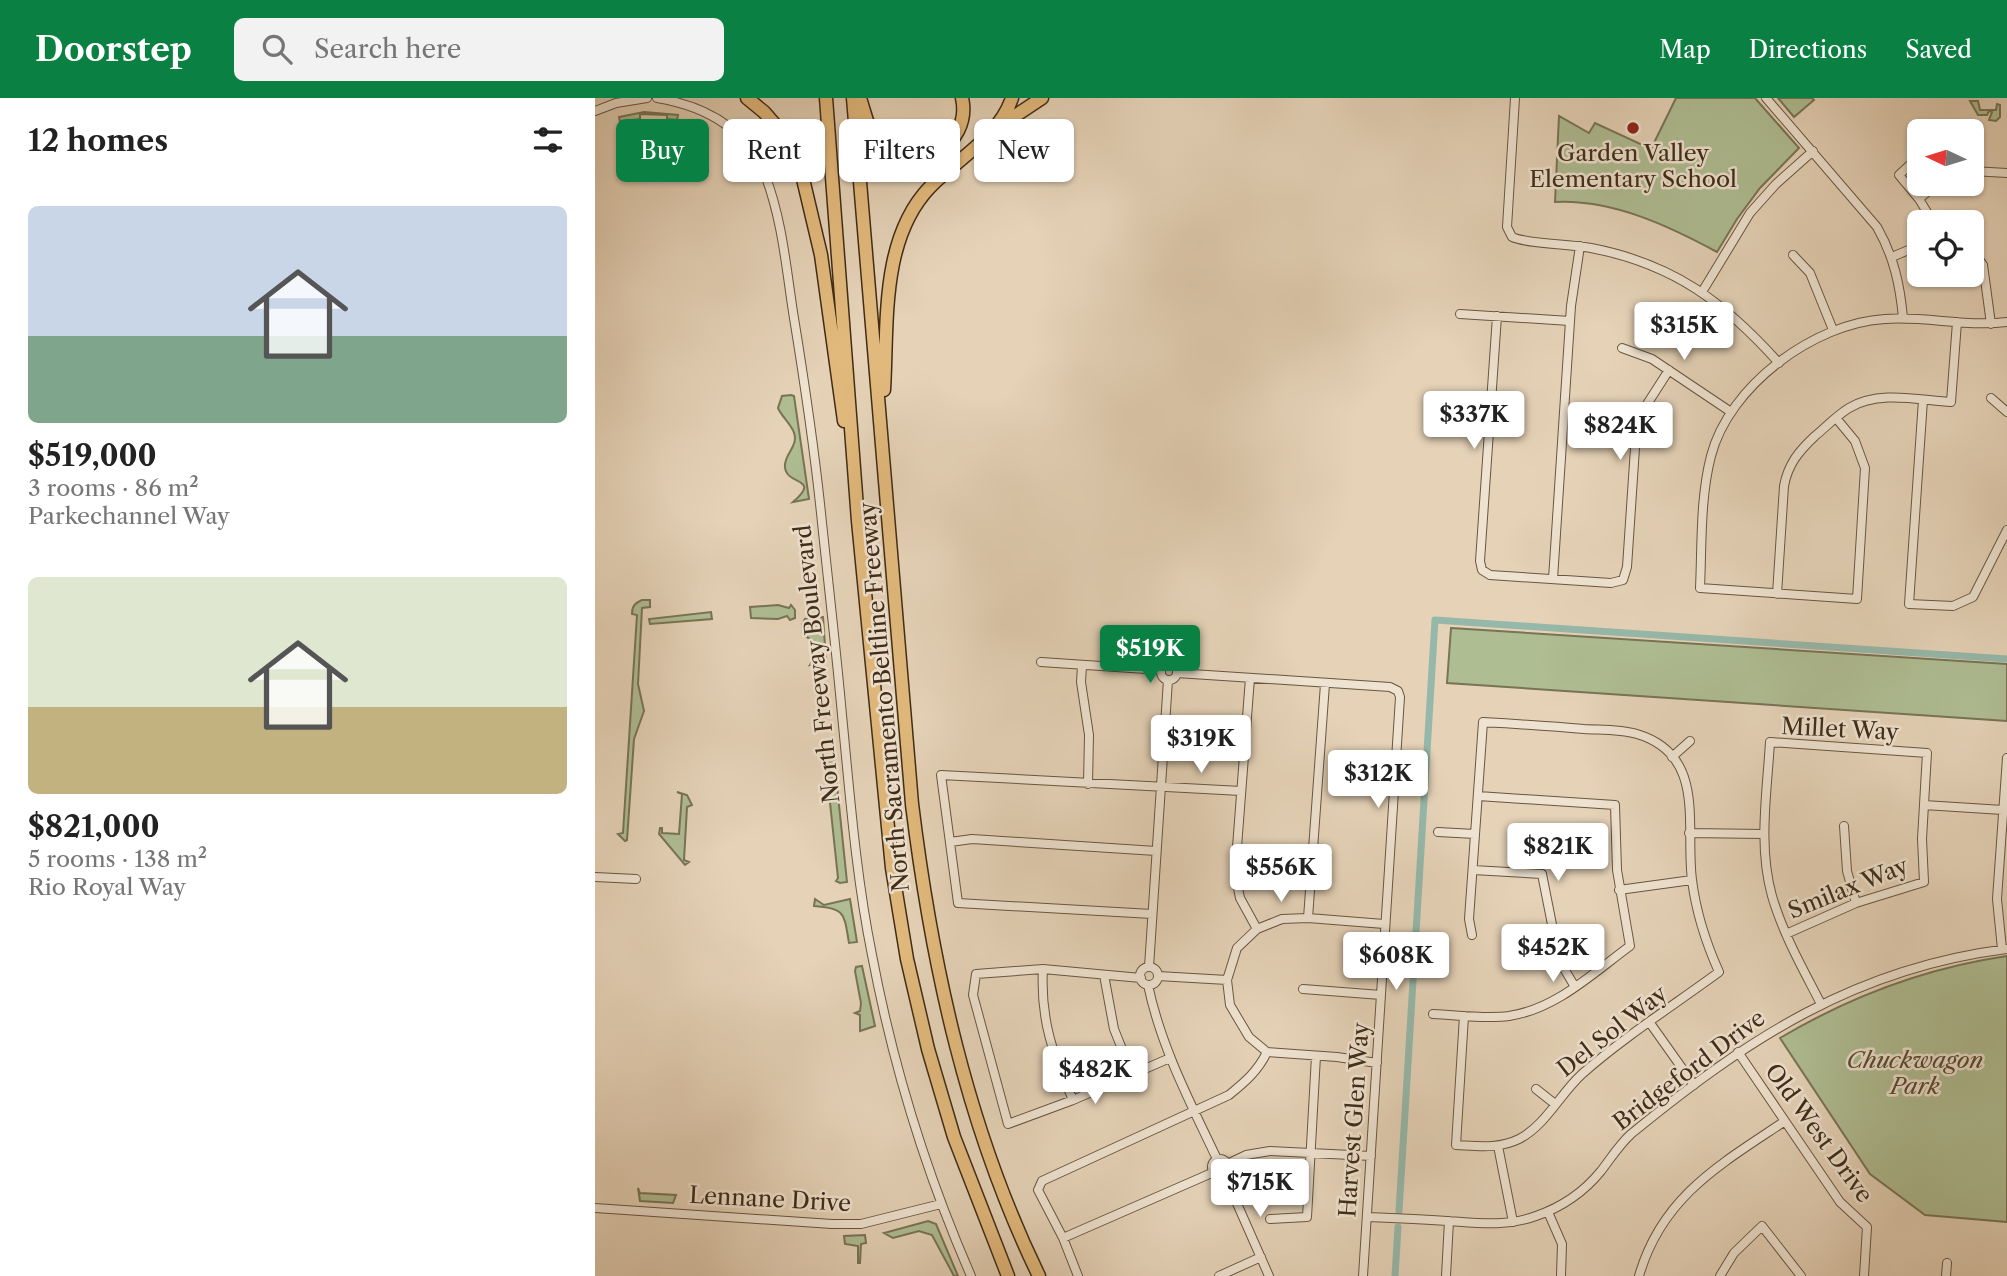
<!DOCTYPE html>
<html lang="en">
<head>
<meta charset="utf-8">
<style>
  :root { --surface:#fff; --page:#f2f2f2; --text:#222; --muted:#767676; --accent:#0b8043 }
  body { margin:0; font-family:"Libre Caslon Text",serif; background:var(--page); color:var(--text); height:100vh; display:flex; flex-direction:column; font-size:26px; white-space:nowrap }
  * { box-sizing:border-box; margin:0 }
  p { font-size:23px; color:var(--muted) }
  .icon { flex:none; width:38px; height:38px; fill:none; stroke:currentColor; stroke-width:2; stroke-linecap:round; stroke-linejoin:round }
  .map { position:relative; flex:1; overflow:hidden }
  .details { display:flex; flex-direction:column; background:var(--surface); width:595px }
  .details>* { flex:none }
  .guide { position:absolute; left:21px; top:21px; width:665px; height:63px; display:flex; gap:14px }
  .needle { width:46px; rotate:274deg }
  .buttons { position:absolute; left:1312px; top:21px; display:grid; gap:14px }
  .buttons a { display:grid; place-items:center; width:77px; height:77px; border-radius:10px; background:var(--surface); box-shadow:0 2px 5px #0004; font-size:35px }
  .price { position:absolute; translate:-50% -60px; padding:0 16px; border-radius:7px; background:#fff; color:#222; font-size:23px; line-height:46px; filter:drop-shadow(0 2px 4px #0008) }
  .price::after { content:''; position:absolute; left:50%; top:42px; width:21px; height:16px; margin-left:-10px; background:inherit; clip-path:polygon(0 0,100% 0,50% 100%) }
  .price.active { background:var(--accent); color:#fff }
  ul { padding:0; list-style:none }
  li { display:grid; align-content:center; gap:14px; height:371px; padding:0 28px }
  li span { display:grid; place-items:center; height:217px; border-radius:10px; color:#555 }
  li>.icon { margin-inline-start:auto }
  span .icon { width:126px; height:126px; fill:#fffc; stroke-width:1 }
  li b { font-size:30px }
  h2 { display:flex; justify-content:space-between; align-items:center; height:84px; padding:0 28px; font-size:30px }
  .chip { padding:0 24px; border-radius:10px; background:var(--surface); box-shadow:0 2px 5px #0004; font-size:24px; line-height:63px }
  .chip.active { background:var(--accent); color:#fff }
  header { display:flex; align-items:center; gap:42px; box-sizing:border-box; height:98px; padding:0 35px; background:var(--accent); color:#fff }
  header strong { font-size:33px }
  nav { display:flex; gap:38px; margin-inline-start:auto; font-size:24px }
  .search { width:490px; height:63px; background:var(--page); display:flex; align-items:center; gap:18px; box-sizing:border-box; padding:0 24px; border-radius:10px; color:var(--muted); font-size:26px }
  main { display:flex; flex:1; min-height:0 }
  .map>svg:first-child { display:block }
</style>
</head>
<body>
<header>
<strong>Doorstep</strong>
<div class="search"><svg class="icon" aria-label="search" viewBox="0 0 24 24"><circle cx="10" cy="10" r="6"/><path d="M15 15l6 6"/></svg>Search here</div>
<nav><a>Map</a><a>Directions</a><a>Saved</a></nav>
</header>
<main>
<section class="details">
<h2>12 homes<svg class="icon" aria-label="filters" viewBox="0 0 24 24"><path d="M4 7h16M4 17h16"/><circle cx="9" cy="7" r="2"/><circle cx="15" cy="17" r="2"/></svg></h2>
<ul>
<li><span style="background:linear-gradient(#c9d6e8 60%,#7fa58c 0)"><svg class="icon" aria-label="home" viewBox="0 0 24 24"><path d="M3 11l9-7 9 7M6 9v11h12V9"/></svg></span><div><b>$519,000</b><p>3 rooms · 86 m²</p><p>Parkechannel Way</p></div></li>
<li><span style="background:linear-gradient(#dfe7d0 60%,#c2b280 0)"><svg class="icon" aria-label="home" viewBox="0 0 24 24"><path d="M3 11l9-7 9 7M6 9v11h12V9"/></svg></span><div><b>$821,000</b><p>5 rooms · 138 m²</p><p>Rio Royal Way</p></div></li>
</ul>
</section>
<div class="map">
<svg width="1412" height="1178" viewBox="0 0 1412 1178">
  <rect width="100%" height="100%" fill="#e5d2b7"/>
  <filter id="stains"><feTurbulence type="fractalNoise" baseFrequency=".00286" numOctaves="4"/><feColorMatrix values="0 0 0 0 .2 0 0 0 0 .09 0 0 0 0 .02 0 0 0 .5 -.17"/></filter>
  <radialGradient id="worn" r=".72"><stop offset=".6" stop-color="#630" stop-opacity="0"/><stop offset="1" stop-color="#630" stop-opacity=".3"/></radialGradient>
  <path fill="#afbd93" stroke="#787456" stroke-width="2" d="M1081,0H1160L1204,50L1165,90L1142,121L1122,154C1074,128 1017,101 960,104L964,18L994,35L1000,25L1056,51Z
    M1183,0H1217L1219,2L1199,19Z
    M1375,3H1383L1385,12H1401L1402,6L1405,7V19L1401,23L1394,22L1397,14L1394,13L1392,17H1383Z
    M49,14L83,17L82,22L72,21V17L45,16V21L25,24L24,19Z
    M196,297L199,298L214,401L198,404C227,379 191,388 190,369C189,361 195,355 198,348C206,333 188,322 183,310L187,298Z
    M47,502H55V509L47,510L43,586L49,613L39,641L32,742L30,743L23,736L28,735L42,517L37,516C37,508 40,505 47,502Z
    M183,507L194,510L196,507L200,512V520L195,522L192,518L183,521L156,520L155,509Z
    M116,514L117,521L55,526L54,521Z
    M228,519L231,562L215,567C224,554 223,544 208,537L207,527L210,521Z
    M856,530L1412,566V623L852,585Z
    M239,659L252,784L245,785L241,783L243,780L231,667V660Z
    M82,694L92,697L97,707L92,709L89,762L94,764L90,767L64,736L65,730H67V735L84,736L87,696Z
    M220,801L229,807L255,801L262,844L254,845C249,816 251,810 219,808Z
    M1412,858V1124L1330,1117L1275,1076L1185,940C1256,898 1330,870 1412,858Z
    M267,868L280,928L265,933V917L260,915L265,913L266,905L260,873L261,869Z
    M43,1090L45,1095L81,1097L78,1105L45,1103Z
    M333,1123L341,1126L363,1178H359L337,1137L324,1133L298,1140L289,1135Z
    M270,1137L271,1145L266,1146L265,1165H263V1148L250,1146L249,1138Z"/>
  <g fill="none" stroke-linecap="round" stroke-linejoin="round">
    <path stroke="#96b8aa" stroke-width="7" d="M804,1113L840,522L1412,561
      M800,1178L803,1129"/>
    <g stroke="#695640" stroke-width="10">
      <path id="minor" d="M62,0C110,8 151,30 170,77C187,121 191,168 198,214C209,281 219,348 226,415C233,483 241,550 247,617C255,698 261,778 277,857C298,968 331,1075 376,1178
        M920,0L912,129L917,139C932,146 976,146 996,150C1079,166 1129,204 1184,265
        M1171,0L1282,129C1299,159 1305,187 1308,220
        M0,13L21,5L52,0
        M1325,69L1319,63L1304,77L1324,101L1338,124
        M1377,73L1412,75
        M1324,101L1342,86
        M1198,157L1215,175L1238,232
        M1377,158L1383,160L1388,167L1396,226
        M1297,159L1325,147
        M1107,194L1155,115L1181,86L1218,53
        M865,216L975,223
        M902,218L885,463L887,472L895,477L1016,485L1028,482L1032,469L1041,335L1047,314L1074,272
        M1027,250L1057,261L1136,314
        M1396,300L1412,314
        M1328,302L1314,506L1358,508L1378,499L1412,432
        M1241,320L1260,343L1270,370L1262,501L1105,490C1107,447 1105,400 1116,358C1134,288 1219,225 1290,221C1331,218 1371,229 1412,224
        M958,481L976,208L985,148
        M1182,496L1189,388C1193,366 1204,353 1220,338C1231,329 1241,318 1254,310C1284,292 1323,302 1356,304L1362,224
        M446,564L566,572
        M566 574a8 8 0 1 1 16 0a8 8 0 1 1-16 0Z
        M487,568L486,584L494,637L493,686
        M582,575L795,589L803,593L805,599L768,1178
        M655,580L640,775L645,800L662,831
        M1077,659L1095,643
        M1329,707L1408,712
        M1249,728L1252,773L1261,805
        M843,734L880,736
        M1094,735L1169,736
        M355,744L377,741L561,753
        M878,772L947,776L964,862L980,889
        M0,779L41,781
        M1024,792L1097,782
        M557,816L363,805L346,677L646,693
        M713,820L730,586
        M1191,836L1261,805L1329,784L1327,741L1332,655L1175,644C1172,695 1163,748 1177,798C1188,836 1208,871 1226,906
        M1407,851L1402,801L1412,660
        M554,869L573,582
        M545 878a9 9 0 1 1 18 0a9 9 0 1 1-18 0Z
        M448,871C445,921 458,957 478,1002
        M509,877L519,931L537,976
        M563,878L632,882
        M546,880L448,871L381,876L378,897L413,1026L478,1002L575,960
        M553,887C566,949 595,1004 622,1061
        M708,891L786,897
        M838,916C863,917 889,921 914,918C961,911 998,875 1035,848L1022,772L1020,707L883,698
        M869,918L861,1047C883,1048 904,1051 924,1041C951,1027 965,996 987,976C1029,939 1079,907 1124,874C1111,845 1101,814 1097,782C1090,728 1112,657 1042,636C1025,631 1006,632 989,631C955,628 922,626 888,624L874,821L877,837
        M1055,925L1099,987
        M1143,954L1245,1104L1272,1129L1269,1178
        M782,965L742,959L672,954L654,939L635,907L632,882L642,850L662,831L687,821L713,820L789,826
        M941,991L960,1006
        M903,1048L918,1124
        M617 1069a8 8 0 1 1 16 0a8 8 0 1 1-16 0Z
        M632,1066L651,1057L675,1053L776,1058
        M629,1076L674,1178
        M0,1110L237,1126H266L346,1106
        M953,1114L967,1146L966,1178
        M772,1119C799,1120 825,1121 852,1123C883,1125 911,1129 941,1118C967,1109 989,1094 1006,1073C1016,1060 1024,1047 1036,1036C1152,941 1260,870 1412,851
        M675,1121L712,1119L721,958
        M468,1140L619,1074
        M483,1178L468,1140L443,1092L447,1083L634,997C650,984 663,973 672,954
        M624,1178L666,1159
        M851,1178L854,1123
        M1044,1178C1067,1098 1126,1066 1190,1023
        M1125,1178L1139,1155L1167,1128L1206,1178
        M1351,1178L1352,1165"/>
    </g>
    <g stroke="#402c19" stroke-width="15">
      <path id="highway" d="M152,0L169,14L189,37L204,64L226,157L249,323
        M231,0L263,423L297,770L312,861L333,951L359,1039L413,1178
        M258,0L317,706C337,868 372,1030 444,1178
        M265,0C270,15 273,32 283,45C315,84 378,48 367,0
        M405,28L447,0
        M289,292C293,226 285,141 335,89C362,61 404,39 417,0"/>
    </g>
    <use href="#minor" stroke="#eee2d0" stroke-width="8"/>
    <use href="#highway" stroke="#e2b97c" stroke-width="12"/>
  </g>
  <circle fill="#8f2418" stroke="#eee2d0" stroke-width="2.5" cx="1038" cy="30" r="7"/>
  <g text-anchor="middle" dominant-baseline="central" stroke-width="5" stroke-linejoin="round" paint-order="stroke">
    <g font-size="23" fill="#402c19" stroke="#eee2d0">
      <text x="1038" y="55">Garden Valley<tspan x="1038" dy="26">Elementary School</tspan></text>
    </g>
    <g font-size="23" fill="#402c19" stroke="#eee2d0">
      <text transform="translate(222 566) rotate(-96)">North Freeway Boulevard</text>
      <text transform="translate(289 599) rotate(-95)">North Sacramento Beltline Freeway</text>
      <text transform="translate(1245 631) rotate(3)">Millet Way</text>
      <text transform="translate(1253 790) rotate(-22)">Smilax Way</text>
      <text transform="translate(1017 933) rotate(-38)">Del Sol Way</text>
      <text transform="translate(1094 972) rotate(-37)">Bridgeford Drive</text>
      <text transform="translate(759 1022) rotate(-86)">Harvest Glen Way</text>
      <text transform="translate(1224 1035) rotate(54)">Old West Drive</text>
      <text transform="translate(175 1101) rotate(3)">Lennane Drive</text>
    </g>
    <g font-size="23" font-style="italic" fill="#564931" stroke="#eee2d0">
      <text x="1320" y="962">Chuckwagon<tspan x="1320" dy="26">Park</tspan></text>
    </g>
  </g>
  <rect width="100%" height="100%" filter="url(#stains)"/>
  <rect width="100%" height="100%" fill="url(#worn)"/>
</svg>
<div class="buttons">
<a><svg class="needle" viewBox="-14 -14 28 28"><path d="M0-13l5 13h-10z" fill="#e53935"/><path d="M0 13l5-13h-10z" fill="#767676"/></svg></a>
<a><svg class="icon" aria-label="locate" viewBox="0 0 24 24"><circle cx="12" cy="12" r="6"/><path d="M12 2v4M12 18v4M2 12h4M18 12h4"/></svg></a>
</div>
<b class="price" style="left:1089px;top:264px">$315K</b>
<b class="price" style="left:879px;top:353px">$337K</b>
<b class="price" style="left:1025px;top:364px">$824K</b>
<b class="price active" style="left:555px;top:587px">$519K</b>
<b class="price" style="left:606px;top:677px">$319K</b>
<b class="price" style="left:783px;top:712px">$312K</b>
<b class="price" style="left:963px;top:785px">$821K</b>
<b class="price" style="left:686px;top:806px">$556K</b>
<b class="price" style="left:958px;top:886px">$452K</b>
<b class="price" style="left:801px;top:894px">$608K</b>
<b class="price" style="left:500px;top:1008px">$482K</b>
<b class="price" style="left:665px;top:1121px">$715K</b>
<div class="guide">
<a class="chip active">Buy</a>
<a class="chip">Rent</a>
<a class="chip">Filters</a>
<a class="chip">New</a>
</div>
</div>
</main>
</body>
</html>
